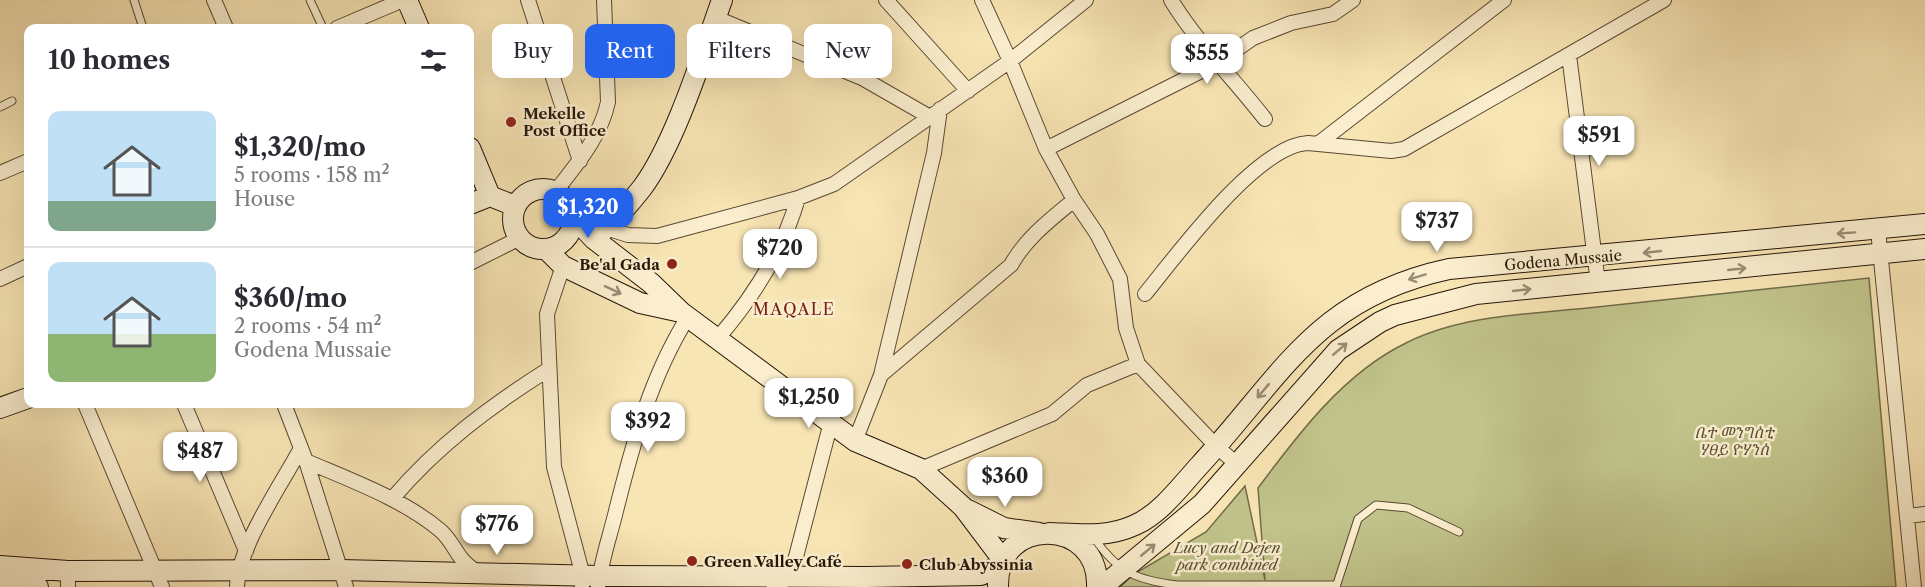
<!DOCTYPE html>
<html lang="en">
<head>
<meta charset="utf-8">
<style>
  :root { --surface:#fff; --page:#f2f2f3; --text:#2b2b33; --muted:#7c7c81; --line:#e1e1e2; --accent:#2563eb }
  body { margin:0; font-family:"Libre Caslon Text","Noto Serif Ethiopic",serif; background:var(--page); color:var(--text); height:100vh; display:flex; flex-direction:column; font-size:22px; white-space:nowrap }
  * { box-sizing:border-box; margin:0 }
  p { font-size:20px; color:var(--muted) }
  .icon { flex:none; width:33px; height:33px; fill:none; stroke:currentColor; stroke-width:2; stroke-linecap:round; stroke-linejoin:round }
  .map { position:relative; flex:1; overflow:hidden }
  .drawer { position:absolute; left:24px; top:24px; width:450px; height:384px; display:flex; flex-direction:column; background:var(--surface); border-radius:12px; box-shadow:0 6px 24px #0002 }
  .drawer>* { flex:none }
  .guide { position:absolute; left:492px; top:24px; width:570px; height:54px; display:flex; gap:12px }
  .price { position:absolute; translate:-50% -51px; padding:0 14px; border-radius:12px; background:#fff; color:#222; font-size:20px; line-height:39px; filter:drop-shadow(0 2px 3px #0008) }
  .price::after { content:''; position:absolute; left:50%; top:36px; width:18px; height:14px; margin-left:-9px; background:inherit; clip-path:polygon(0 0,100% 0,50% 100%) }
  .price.active { background:var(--accent); color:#fff }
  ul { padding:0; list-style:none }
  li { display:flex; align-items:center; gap:18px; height:150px; padding:0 24px }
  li+li { border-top:2px solid var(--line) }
  li span { display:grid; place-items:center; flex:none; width:168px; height:120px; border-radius:12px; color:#555 }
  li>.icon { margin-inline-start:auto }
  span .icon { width:72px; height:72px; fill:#fffc; stroke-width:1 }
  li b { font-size:26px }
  h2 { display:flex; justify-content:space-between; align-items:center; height:72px; padding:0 24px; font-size:26px }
  .tag { padding:0 21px; border-radius:12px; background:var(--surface); box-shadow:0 6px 24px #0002; font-size:21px; line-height:54px }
  .tag.active { background:var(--accent); color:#fff }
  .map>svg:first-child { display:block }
</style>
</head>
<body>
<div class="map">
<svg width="1925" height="587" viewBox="0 0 1925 587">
  <rect width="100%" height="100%" fill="#f8e5b4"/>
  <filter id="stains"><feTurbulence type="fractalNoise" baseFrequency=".00333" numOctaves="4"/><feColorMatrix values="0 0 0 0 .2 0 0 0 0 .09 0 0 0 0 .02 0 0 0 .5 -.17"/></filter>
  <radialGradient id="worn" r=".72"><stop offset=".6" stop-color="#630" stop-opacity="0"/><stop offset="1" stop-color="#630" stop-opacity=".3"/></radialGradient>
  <path fill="#c0c38a" stroke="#726c49" stroke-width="1.5" d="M1869,278L1896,587H1120L1134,574L1206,532L1245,486L1265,580L1258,488C1299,433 1344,373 1406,343C1464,314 1534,314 1597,307C1688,297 1778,288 1869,278Z"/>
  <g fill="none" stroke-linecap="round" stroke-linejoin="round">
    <g stroke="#5a4833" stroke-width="9">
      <path id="lane" d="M134,0L143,28
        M310,0L323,28
        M0,107L12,101
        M1094,538C1118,572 1135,580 1177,585H1335
        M1336,587L1358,519L1376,505L1408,508L1459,532"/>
    </g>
    <g stroke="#5a4833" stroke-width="16">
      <path id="street" d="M214,0L226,28
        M528,0L580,161
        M886,0L968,91
        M982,0L1010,61L1046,149L1074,200L1097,234L1120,279L1126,328L1138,364L1217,447L1238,465
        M1171,0C1198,44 1234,79 1265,119
        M716,18L862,78L930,117
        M337,28L403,0
        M1569,55L1598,283
        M1319,143L1504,0
        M1046,149L1217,63L1253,38L1291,23L1333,14L1353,0
        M0,173L28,161
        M555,192C577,164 601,136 608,102L604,0
        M606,228L628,235L657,236L798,198L834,184L1010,61L1086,0
        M1878,230L1914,587
        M470,263L520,238
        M563,266L547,314L554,467L583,576L582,587
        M0,279L28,266
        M1145,294C1177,255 1257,145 1308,143L1391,151L1404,149L1664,0
        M718,338C754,296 783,251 798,198
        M881,375L1011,265C1026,238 1050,220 1074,200
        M85,404L162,587
        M184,404L246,551
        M284,404L306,461L346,587
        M855,441L881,375L934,153L940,109
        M306,461C350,480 405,500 441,531C457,546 455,558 477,572
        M921,469L1052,414L1087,385L1138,364
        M392,499C437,446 490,406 549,369
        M1908,516L1925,514
        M68,587V571
        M237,587C238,547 281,485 301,448
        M598,587C601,561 610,536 616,511C633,443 651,376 688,317
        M774,587L791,576L831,422"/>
    </g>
    <g stroke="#251408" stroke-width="22">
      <path id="secondary" d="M407,0L419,28
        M470,148L490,196L515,206
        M513 219a30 30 0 1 1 60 0a30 30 0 1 1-60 0Z
        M470,204L490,196
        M574,218L594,239L651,283L681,312L855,441L921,469L963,507L1003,560
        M594,239C611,224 628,206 642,188C675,144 703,53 722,0
        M546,249L563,266L640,303L681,312
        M0,408L28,398
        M968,510L1004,528L1039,533
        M1049,533C1079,534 1107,538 1135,525C1160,514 1180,487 1198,467C1283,375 1315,298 1449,269L1925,224
        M0,566L68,571L340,570L600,576L866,577L981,575L1000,565
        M0,585L38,587
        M998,587C996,515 1100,517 1097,587
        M1102,587L1202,504L1338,350L1380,322L1395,315L1476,294L1925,249"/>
    </g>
    <use href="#lane" stroke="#faeece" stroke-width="7"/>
    <use href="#street" stroke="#faeece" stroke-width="14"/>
    <use href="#secondary" stroke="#faeece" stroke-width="20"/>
  </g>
  <defs><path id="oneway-shaft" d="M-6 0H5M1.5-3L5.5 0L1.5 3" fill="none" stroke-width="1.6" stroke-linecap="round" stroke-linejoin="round" transform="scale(1.5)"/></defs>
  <g stroke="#9a8c75">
    <use href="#oneway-shaft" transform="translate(1846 233) rotate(176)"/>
    <use href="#oneway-shaft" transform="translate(1652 252) rotate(174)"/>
    <use href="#oneway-shaft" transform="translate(1737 269) rotate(-6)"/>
    <use href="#oneway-shaft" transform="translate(1417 277) rotate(163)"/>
    <use href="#oneway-shaft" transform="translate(613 290) rotate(25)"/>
    <use href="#oneway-shaft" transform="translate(1522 290) rotate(-6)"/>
    <use href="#oneway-shaft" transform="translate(1340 349) rotate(-40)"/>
    <use href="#oneway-shaft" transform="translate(1263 391) rotate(130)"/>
    <use href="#oneway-shaft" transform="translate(1148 550) rotate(-40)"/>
  </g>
  <g fill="#8f2418" stroke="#faeece" stroke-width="2">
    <circle cx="511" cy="122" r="6"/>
    <circle cx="672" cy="264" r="6"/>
    <circle cx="692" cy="561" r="6"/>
    <circle cx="907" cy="564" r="6"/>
  </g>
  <g text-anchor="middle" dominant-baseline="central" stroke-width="5" stroke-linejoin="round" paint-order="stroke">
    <g font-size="15" font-weight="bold" fill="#251408" stroke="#faeece" text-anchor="start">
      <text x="523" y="113">Mekelle<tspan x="523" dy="17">Post Office</tspan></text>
      <text x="660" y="264" text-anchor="end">Be'al Gada</text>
      <text x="704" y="561">Green Valley Café</text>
      <text x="919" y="564">Club Abyssinia</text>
    </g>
    <g font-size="15" fill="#251408" stroke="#faeece">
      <text transform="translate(1563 260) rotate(-5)">Godena Mussaie</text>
    </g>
    <g font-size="15" font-style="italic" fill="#5b5136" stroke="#faeece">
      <text x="1734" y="432">ቤተ መንግስቲ<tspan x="1734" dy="17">ሃፀይ ዮሃንስ</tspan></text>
      <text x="1227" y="547">Lucy and Dejen<tspan x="1227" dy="17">park combined</tspan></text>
    </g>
    <g font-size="16" letter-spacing="1.5" fill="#7a1f14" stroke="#faeece">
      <text x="794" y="309">MAQALE</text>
    </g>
  </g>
  <rect width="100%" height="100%" filter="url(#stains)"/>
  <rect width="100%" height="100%" fill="url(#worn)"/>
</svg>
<b class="price" style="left:1207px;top:85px">$555</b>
<b class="price" style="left:1599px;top:167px">$591</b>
<b class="price active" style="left:588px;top:239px">$1,320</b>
<b class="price" style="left:1437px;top:253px">$737</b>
<b class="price" style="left:780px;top:280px">$720</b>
<b class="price" style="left:809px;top:429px">$1,250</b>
<b class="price" style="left:648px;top:453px">$392</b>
<b class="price" style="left:200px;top:483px">$487</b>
<b class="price" style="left:1005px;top:508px">$360</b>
<b class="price" style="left:497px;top:556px">$776</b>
<div class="guide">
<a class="tag">Buy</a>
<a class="tag active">Rent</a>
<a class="tag">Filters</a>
<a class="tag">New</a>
</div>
<section class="drawer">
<h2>10 homes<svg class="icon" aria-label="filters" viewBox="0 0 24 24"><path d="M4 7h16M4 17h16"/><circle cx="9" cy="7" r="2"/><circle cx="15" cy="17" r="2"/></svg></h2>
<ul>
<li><span style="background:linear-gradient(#bfe0f5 75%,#7fa58c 0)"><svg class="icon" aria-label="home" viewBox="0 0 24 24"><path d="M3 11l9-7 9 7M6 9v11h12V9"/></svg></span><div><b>$1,320/mo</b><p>5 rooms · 158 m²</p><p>House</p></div></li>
<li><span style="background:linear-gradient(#bfe0f5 60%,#8fb573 0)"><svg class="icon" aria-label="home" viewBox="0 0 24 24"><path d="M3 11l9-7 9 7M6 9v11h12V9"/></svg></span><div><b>$360/mo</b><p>2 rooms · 54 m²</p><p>Godena Mussaie</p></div></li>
</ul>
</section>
</div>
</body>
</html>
